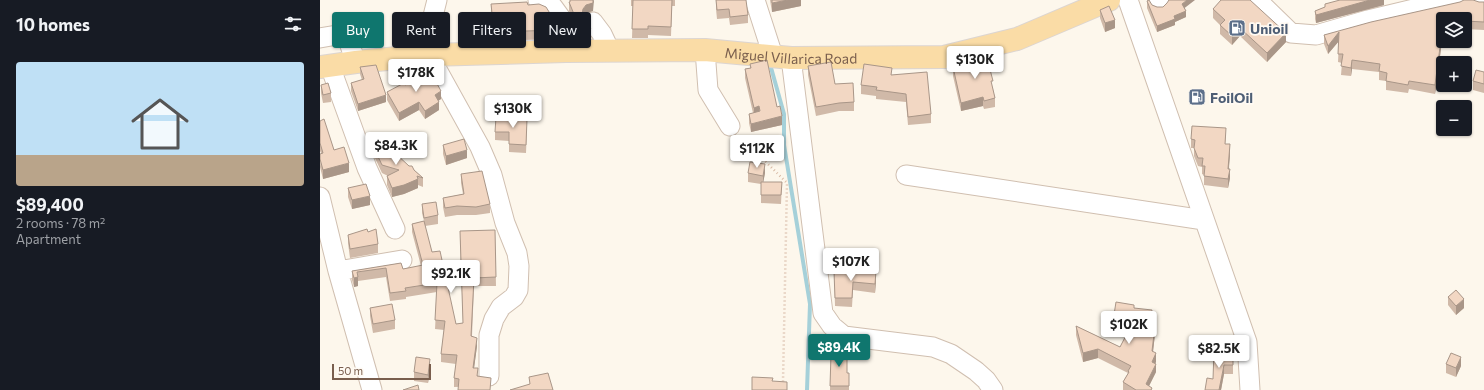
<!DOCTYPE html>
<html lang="en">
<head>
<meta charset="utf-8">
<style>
  :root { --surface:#171b24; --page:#20242c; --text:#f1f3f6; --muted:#9ea1a6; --accent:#0f766e }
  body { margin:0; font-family:Commissioner,sans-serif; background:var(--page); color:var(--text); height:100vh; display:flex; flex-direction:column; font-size:15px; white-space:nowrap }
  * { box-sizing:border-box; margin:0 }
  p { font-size:13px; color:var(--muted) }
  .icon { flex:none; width:22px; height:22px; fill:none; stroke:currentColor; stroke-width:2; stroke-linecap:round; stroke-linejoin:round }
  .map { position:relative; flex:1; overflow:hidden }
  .sheet { display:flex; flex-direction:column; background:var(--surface); width:320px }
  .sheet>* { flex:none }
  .guide { position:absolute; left:12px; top:12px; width:380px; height:36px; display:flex; gap:8px }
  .tools { position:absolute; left:1116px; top:12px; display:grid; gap:8px }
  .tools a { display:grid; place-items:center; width:36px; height:36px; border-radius:4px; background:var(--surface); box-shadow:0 1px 3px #0004; font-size:20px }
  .scale { position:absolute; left:12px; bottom:10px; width:99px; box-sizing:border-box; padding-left:4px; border:2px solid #795e4d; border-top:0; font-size:11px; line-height:14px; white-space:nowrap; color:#795e4d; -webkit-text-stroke:3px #fffaf3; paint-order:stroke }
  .price { position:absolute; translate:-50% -34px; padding:0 9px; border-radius:4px; background:#fff; color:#222; font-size:13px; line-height:26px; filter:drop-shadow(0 1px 2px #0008) }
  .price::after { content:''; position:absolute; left:50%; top:24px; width:12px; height:9px; margin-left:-6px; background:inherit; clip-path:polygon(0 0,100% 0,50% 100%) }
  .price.active { background:var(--accent); color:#fff }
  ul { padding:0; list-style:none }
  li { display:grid; align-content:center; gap:8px; height:212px; padding:0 16px }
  li span { display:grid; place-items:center; height:124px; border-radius:4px; color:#555 }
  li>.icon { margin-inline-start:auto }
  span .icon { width:72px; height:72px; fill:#fffc; stroke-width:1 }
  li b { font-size:17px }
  h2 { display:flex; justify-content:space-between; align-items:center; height:48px; padding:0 16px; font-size:17px }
  .chip { padding:0 14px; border-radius:4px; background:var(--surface); box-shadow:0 1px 3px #0004; font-size:14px; line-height:36px }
  .chip.active { background:var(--accent); color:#fff }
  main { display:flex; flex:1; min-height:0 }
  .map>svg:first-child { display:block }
</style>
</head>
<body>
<main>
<section class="sheet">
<h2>10 homes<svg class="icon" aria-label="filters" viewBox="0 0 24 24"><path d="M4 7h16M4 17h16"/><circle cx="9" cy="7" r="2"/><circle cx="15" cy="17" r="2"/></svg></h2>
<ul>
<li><span style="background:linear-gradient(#bfe0f5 75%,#b9a48a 0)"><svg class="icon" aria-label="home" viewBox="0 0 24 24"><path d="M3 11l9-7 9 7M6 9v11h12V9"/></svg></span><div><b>$89,400</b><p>2 rooms · 78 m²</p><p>Apartment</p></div></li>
</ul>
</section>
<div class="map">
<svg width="1164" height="390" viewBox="0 0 1164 390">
  <rect width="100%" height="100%" fill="#fdf7ec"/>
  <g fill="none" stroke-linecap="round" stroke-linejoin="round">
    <path stroke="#a5d0d9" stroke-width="4" d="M450,64L464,114V145L490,304L487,390"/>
    <g stroke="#d0bfb0" stroke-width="21">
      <path id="minor" d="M117,0L111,24L109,55L160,147L172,175L185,223L197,253L199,266L198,290L194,297L181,307L174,319L169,335V376
        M218,0L233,7L241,18L246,31
        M435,0L453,56
        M808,0L927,342L930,390
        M838,0L839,3
        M937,0L971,33L996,35L1048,20L1102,7L1138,0
        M1159,0H1164
        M273,22L282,34L290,51
        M0,38L17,35L28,40L36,62
        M385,50L388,90L410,126
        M471,58L503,313L512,326L524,336L613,347L631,354L656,371L666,380L673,390
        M10,66L47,168L75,229
        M586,175L884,220
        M0,197L18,271L52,390
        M18,271L82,260"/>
    </g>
    <g stroke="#dcd5d1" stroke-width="24">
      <g id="major">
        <path id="s1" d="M0,67L36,62L109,55L246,51L385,50L471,58L624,57L697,39L789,0"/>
      </g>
    </g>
    <path stroke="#d8baa5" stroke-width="2.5" stroke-dasharray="1 3" stroke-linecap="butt" d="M420,136L467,183L463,382"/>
    <use href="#minor" stroke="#fff" stroke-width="19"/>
    <use href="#major" stroke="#fadca6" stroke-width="22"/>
  </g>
  <path fill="#d0b9a8" d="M311,0H355V6H352L351,36L328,35V38H312L313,6H311Z
    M396,0L428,15V23L410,25L409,18L397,19L396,9Z
    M450,0H481V6L452,12Z
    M1064,0V5L996,23L995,19V11L1005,7V4Z
    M827,1L832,5L837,7L865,8L866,17L855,22V25L837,32L827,8Z
    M1153,1L1159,2H1164V30L1145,29V19H1123V41H1122L1115,94L1089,89L1088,93L1066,90V81L1059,80V72L1032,69L1031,76L1021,75L1022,63L1018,62L1019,41L1008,54L1004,44V35Z
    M249,2L273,11L266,13L263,17L264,20L271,29V37H255V28L256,26L249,11Z
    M171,4L208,5L237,30V39L174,41L171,12Z
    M893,9L966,42L947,62L920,36L912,45L900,34V25L893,18Z
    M780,10L795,28L785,32L780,18Z
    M1128,41H1143L1142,42Z
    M652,58L673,89L675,98V107L664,109L663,106L641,111L633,76V67L652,62Z
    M101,60H104L121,99L118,101L119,110L105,119L99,110L79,121L67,100V92L85,85L104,74L101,68Z
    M430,64L457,107L462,125L431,132L429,123V114L433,113L425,78V69L430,68Z
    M488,66L515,84L534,102V111H519L496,116L488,75Z
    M40,67L66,102L38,111L31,91V83L42,80L40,74Z
    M1164,72V93L1153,90V81Z
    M572,75L611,114V123L588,125L586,102L556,99V96L541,94V85Z
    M1,85L11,93V102L3,103L1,93Z
    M0,121L14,150L29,172L3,179L0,167L1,153L0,151Z
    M207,127L206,153L189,152V141L175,140V132Z
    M906,137L905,144L910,153L909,169L910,178L908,188L884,185V175L882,174V167L878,166L874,156V148H871V139Z
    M123,145L147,158L126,165L123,154Z
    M54,148L94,170L103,178V187L98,185V188L84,194L72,197L67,185V176H68L62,173L54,156Z
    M428,173H445L443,182H462L461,204L441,203V184L428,182Z
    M141,174L170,204V213L156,215H137L125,217L123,207V198L143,194L141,183Z
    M28,188L50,205L32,209L28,197Z
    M102,204L118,215V224L105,226L112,252L136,324L143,323L140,240L175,230L176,286H154L152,336L157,346L154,368L158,376L171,386L134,387V378L136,364L121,362V354L124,330L115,329L117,292L86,297V299L70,301L66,277L38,281V286L34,287L32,280V271L81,263L83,269L101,266L92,232V224L104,221L102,213Z
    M48,232L58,244V253L30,258L28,243V235Z
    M514,272L556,280L555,293L533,290L532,307L515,306Z
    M1128,297L1144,308L1136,315L1128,305Z
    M50,308L75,320V329L53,333L50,316Z
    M814,308L832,319L831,324L835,334L833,352L836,362L835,363L836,372L829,386L832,390H803V382L808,373L778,358L763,362L756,335V326L800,347L808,332L793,329V321Z
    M913,352V374H904L901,390H885Z
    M511,355L525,356L527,373H529V390H510Z
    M1126,364L1141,366L1136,377L1126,373Z
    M110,368L108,383L94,381V372Z"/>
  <path fill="#a99688" d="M274,0L273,11L266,13L263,17L262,14L263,9L266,5Z
    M468,0H481V6L452,12V3Z
    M867,0H875L862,10V4Z
    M1050,0H1064V5L996,23V15Z
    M866,11V17L855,22V25L837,32V26L854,16Z
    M795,20V28L785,32V23Z
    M920,28V36L912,45V36Z
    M1019,32V41L1008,54V46Z
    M1122,32V41L1115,94V85Z
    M966,33V42L947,62V53Z
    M1032,60V69L1031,76V68Z
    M121,91V99L115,103V95Z
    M66,95V102L38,111V104Z
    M663,97V106L641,111V103Z
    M99,102V110L79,121V113Z
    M119,102V110L105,119V111Z
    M439,106V115L434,116V108Z
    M462,116V125L431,132V124Z
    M910,144V153L908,178V169Z
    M147,150V158L126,165V156Z
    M29,163V172L3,179V170Z
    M445,164V173L443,184V176Z
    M910,169V178L908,188V179Z
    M98,179V188L84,194L72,197V188Z
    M50,196V205L32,209V200Z
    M556,271V280L555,293V284Z
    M38,277V286L34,287V278Z
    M1144,299V308L1136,315V306Z
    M832,310V319L830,333V324Z
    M835,326V334L832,360V351Z
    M157,338V346L153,376V368Z
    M778,349V358L763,362V353Z
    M836,353V362L832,370V362Z
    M1141,357V366L1136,377V368Z
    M110,359V368L108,383V375Z
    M836,364V372L827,390L826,384Z
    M904,365V374L901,390H899Z"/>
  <path fill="#f2d7c3" stroke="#a99688" d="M250,0H273V3L266,5L263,9L262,14L264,20L271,29L255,28L257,24L256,19L249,2H250Z
    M313,0H352L351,27L328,26V29H312Z
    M396,0H426L428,15L410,17L409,9L397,10Z
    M452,0H468L452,3Z
    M829,0L832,5L837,7H843L847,3L849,0H867L862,4L866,11L854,16L855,19L837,26L827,1Z
    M901,0H930L966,33L947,53L920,28L912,36L900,25L905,20L893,9Z
    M1020,0H1050L996,15L995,11L1005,7V4Z
    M1144,0H1153L1159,2H1164V22L1145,21V19H1123V32H1122L1115,85L1089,81L1088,85L1066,81L1067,73L1059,71L1060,64L1032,60L1031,68L1021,66L1023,54H1018L1019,32L1008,46L1004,35L1051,22L1140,2Z
    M207,2L208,5L219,4L226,7L231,15L237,30L174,32L171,4Z
    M789,6L795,20L785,23L780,10Z
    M666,54L673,81H671L675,98L664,101L663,97L641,103L633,67L653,62L652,58Z
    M101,60H104L121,91L115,95L119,102L105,111L99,102L79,113L67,92L84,83L85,85L108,72Z
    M447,60L457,107L460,106L462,116L431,124L429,114L440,111L439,106L434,108L425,69L431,68L430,64Z
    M511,62L515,84L533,83L534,102L519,103L496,107L488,66Z
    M544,64L572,68L571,75L607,72L611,114L588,117L586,94L556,90L557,87L541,85Z
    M56,65L66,95L38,104L31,83L44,79L40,67Z
    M1156,70L1164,72V84L1153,81Z
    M8,83L11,93L3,95L1,85Z
    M176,117L207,119L206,145L189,144V132H175Z
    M4,119L14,150L24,147L29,163L3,170L0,159V154L3,153L0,143V121Z
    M872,126L906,128L905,144H910L908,169H910L908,179L884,176L885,166H882L883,158H878L874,148L875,140L871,139Z
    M144,139L147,150L126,156L123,145Z
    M69,141L75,153L89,166H92L94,170L103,178L97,176L98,179L84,185L72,188L67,176L79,170L62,165L54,148Z
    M430,162L445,164L443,176L428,173Z
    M162,171L170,204L156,207L137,206L125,208L123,198L144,194L141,174Z
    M441,182H462L461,195H441Z
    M46,184L50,196L32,200L28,188Z
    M116,202L118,215L104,218L102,204Z
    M104,221L112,252L120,251L136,324L143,323L140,231L175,230L176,277L154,278L151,336L157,338L153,368H158L157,376L171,378L170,390H138L139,379L134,378L137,355L121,354L125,321L115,320L117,283L85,288L86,291L70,293L66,268L37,272L38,277L34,278L32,271L81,263L83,269L103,265L92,224Z
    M47,229L48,232L56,229L58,244L30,249L28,235Z
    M544,270L556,271L555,284L533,282L532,298H515L514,272L544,273Z
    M1136,290L1144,299L1136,306L1128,297Z
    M796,302L814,305V308L832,310L830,324L835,326L832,351L836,353L832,362L836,364L826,384L832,388L831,390H816L803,382L809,372L808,371L811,366L778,349L763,353L756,326L800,347L812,324L793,321Z
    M72,304L75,320L53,324L50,308Z
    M513,346H526L525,356H527V373H529V386H510L511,355L513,356Z
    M894,351L913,352V365H904L899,390H885L887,378L893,379Z
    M1131,353L1141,357L1136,368L1126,364Z
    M96,357L110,359L108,375L94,372Z
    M228,373L233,390H190L210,384L209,377Z
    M432,377L453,378L452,381L467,382V390H432Z
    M98,385L99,390H83Z"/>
  <defs>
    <g id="fuel-square" transform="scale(0.9)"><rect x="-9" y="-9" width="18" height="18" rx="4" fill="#5c6f8a" stroke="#fffaf3"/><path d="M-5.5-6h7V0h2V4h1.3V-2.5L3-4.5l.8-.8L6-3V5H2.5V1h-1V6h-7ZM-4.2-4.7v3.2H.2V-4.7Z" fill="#fff"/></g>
  </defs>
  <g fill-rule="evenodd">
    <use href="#fuel-square" x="917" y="28"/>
    <use href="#fuel-square" x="877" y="97"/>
  </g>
  <g text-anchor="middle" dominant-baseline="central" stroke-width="3.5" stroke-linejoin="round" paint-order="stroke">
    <g font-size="14" font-weight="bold" fill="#4e5e75" stroke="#fffaf3" text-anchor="start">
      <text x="930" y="28">Unioil</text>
      <text x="890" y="97">FoilOil</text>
    </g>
    <g font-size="14" fill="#795e4d" stroke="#fffaf3">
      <text stroke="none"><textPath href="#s1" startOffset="472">Miguel Villarica Road</textPath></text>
    </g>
  </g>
</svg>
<div class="tools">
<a><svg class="icon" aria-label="layers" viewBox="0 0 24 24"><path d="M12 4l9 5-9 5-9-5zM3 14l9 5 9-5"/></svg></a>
<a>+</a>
<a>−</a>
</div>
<div class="scale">50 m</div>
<b class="price" style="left:655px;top:80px">$130K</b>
<b class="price" style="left:96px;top:93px">$178K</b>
<b class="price" style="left:193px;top:129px">$130K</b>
<b class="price" style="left:76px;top:166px">$84.3K</b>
<b class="price" style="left:437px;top:169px">$112K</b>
<b class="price" style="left:531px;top:282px">$107K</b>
<b class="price" style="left:131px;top:294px">$92.1K</b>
<b class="price" style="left:809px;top:345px">$102K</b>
<b class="price active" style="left:519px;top:368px">$89.4K</b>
<b class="price" style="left:899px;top:369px">$82.5K</b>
<div class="guide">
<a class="chip active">Buy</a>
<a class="chip">Rent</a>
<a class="chip">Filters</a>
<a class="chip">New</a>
</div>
</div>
</main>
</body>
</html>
